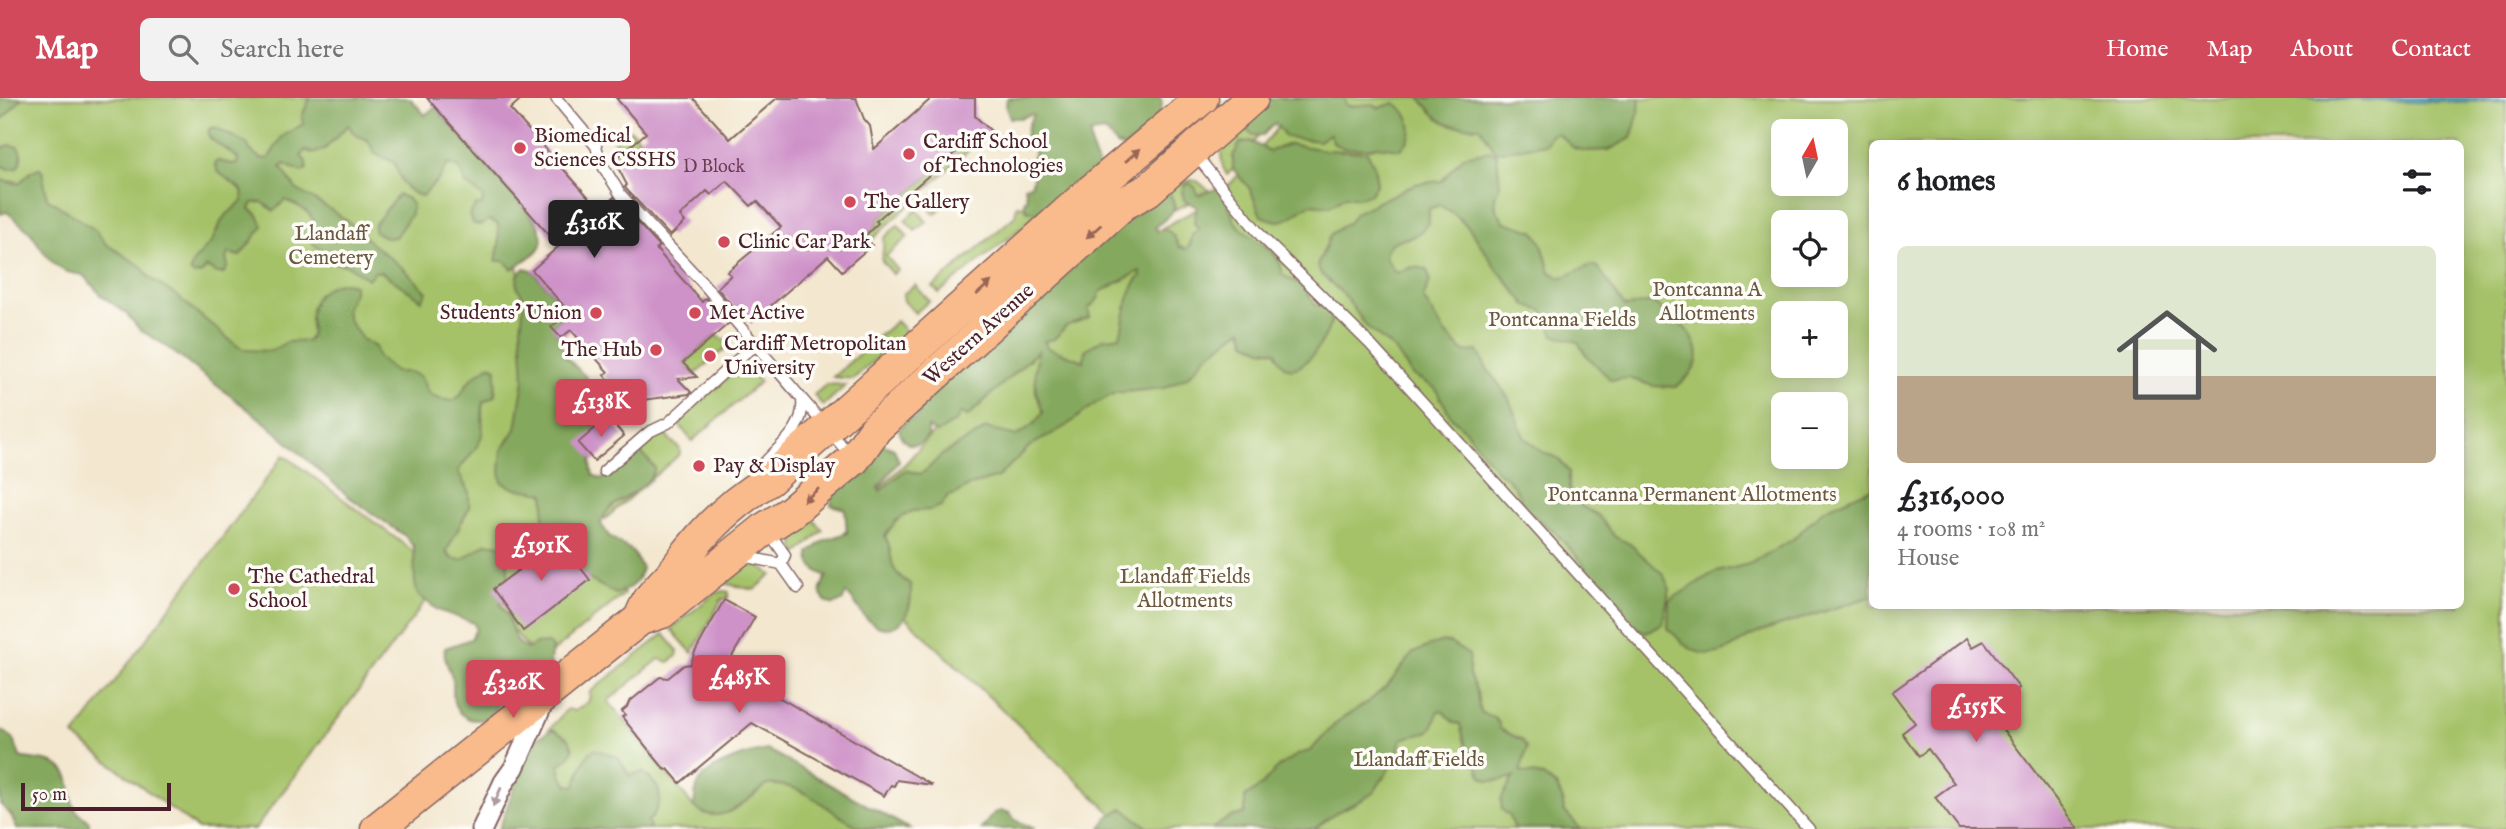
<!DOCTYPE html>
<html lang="en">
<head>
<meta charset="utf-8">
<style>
  :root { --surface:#fff; --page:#f2f2f2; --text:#202124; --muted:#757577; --line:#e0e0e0; --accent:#d1495b }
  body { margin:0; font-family:"IM FELL English",serif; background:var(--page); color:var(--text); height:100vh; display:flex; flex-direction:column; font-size:26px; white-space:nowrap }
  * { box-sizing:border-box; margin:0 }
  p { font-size:23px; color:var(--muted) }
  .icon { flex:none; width:38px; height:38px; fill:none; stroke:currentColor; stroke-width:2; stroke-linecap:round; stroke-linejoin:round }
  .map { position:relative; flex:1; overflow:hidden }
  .sheet { position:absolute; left:1869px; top:42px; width:595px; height:469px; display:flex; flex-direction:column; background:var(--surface); border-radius:10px; box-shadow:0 4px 18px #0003 }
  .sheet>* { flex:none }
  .needle { width:46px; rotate:9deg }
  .controls { position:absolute; left:1771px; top:21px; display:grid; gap:14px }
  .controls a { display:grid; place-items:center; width:77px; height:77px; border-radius:10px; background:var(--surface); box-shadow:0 4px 18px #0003; font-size:35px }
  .scale { position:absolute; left:21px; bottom:18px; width:150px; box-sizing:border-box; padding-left:7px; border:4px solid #4a1f2b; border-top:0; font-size:19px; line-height:24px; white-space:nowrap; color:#4a1f2b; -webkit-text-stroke:5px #fdfcf7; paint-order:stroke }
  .price { position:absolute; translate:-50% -60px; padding:0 16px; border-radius:7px; background:var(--accent); color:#fff; font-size:23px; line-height:46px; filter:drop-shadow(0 2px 4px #0008) }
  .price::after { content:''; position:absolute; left:50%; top:42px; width:21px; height:16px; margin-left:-10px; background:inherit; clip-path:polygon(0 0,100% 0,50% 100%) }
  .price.on { background:#222; color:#fff }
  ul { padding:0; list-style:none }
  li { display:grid; align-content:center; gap:14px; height:371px; padding:0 28px }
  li+li { border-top:2px solid var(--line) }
  li span { display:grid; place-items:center; height:217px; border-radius:10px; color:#555 }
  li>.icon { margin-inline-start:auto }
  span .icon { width:126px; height:126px; fill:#fffc; stroke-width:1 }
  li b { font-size:30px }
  h2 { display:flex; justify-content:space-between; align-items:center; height:84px; padding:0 28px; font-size:30px }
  header { display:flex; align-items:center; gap:42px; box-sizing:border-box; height:98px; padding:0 35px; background:var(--accent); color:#fff }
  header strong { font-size:33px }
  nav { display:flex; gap:38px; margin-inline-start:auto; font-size:24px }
  .search { width:490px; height:63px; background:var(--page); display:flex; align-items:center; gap:18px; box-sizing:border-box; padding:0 24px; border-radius:10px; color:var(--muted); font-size:26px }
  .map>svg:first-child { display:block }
</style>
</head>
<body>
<header>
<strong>Map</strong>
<div class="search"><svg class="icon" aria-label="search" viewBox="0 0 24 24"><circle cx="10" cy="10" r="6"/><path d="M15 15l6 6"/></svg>Search here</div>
<nav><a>Home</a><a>Map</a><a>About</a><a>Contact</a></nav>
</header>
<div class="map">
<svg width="2506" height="731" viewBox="0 0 2506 731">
  <rect width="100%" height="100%" fill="#fdfcf7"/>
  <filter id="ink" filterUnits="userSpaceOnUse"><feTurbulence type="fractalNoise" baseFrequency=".0143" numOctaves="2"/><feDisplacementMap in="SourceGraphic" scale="14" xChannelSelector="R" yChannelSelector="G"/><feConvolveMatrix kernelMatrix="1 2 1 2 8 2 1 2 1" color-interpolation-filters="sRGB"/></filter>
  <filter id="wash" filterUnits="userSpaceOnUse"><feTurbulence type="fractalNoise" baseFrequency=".00686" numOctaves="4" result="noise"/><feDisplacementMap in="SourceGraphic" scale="28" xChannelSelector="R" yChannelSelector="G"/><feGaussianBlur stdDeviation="1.57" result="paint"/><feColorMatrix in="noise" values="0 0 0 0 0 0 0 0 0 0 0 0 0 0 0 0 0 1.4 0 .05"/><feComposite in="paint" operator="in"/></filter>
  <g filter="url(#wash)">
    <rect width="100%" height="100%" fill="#f3e7cf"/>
    <path fill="#a5c269" stroke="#78704a" stroke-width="2" fill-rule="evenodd" d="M0,0H393L503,115L550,293L564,421L624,496L540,564L409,409L24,86L16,83L0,84Z
      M1302,0H2295L2418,4L2506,3V731H1128L863,479L832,445L871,412L865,404L907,364L938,329L1162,130L1212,103L1233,83ZM1783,33H1836V86H1783ZM1872,46H2460V508H1872ZM1783,124H1836V177H1783ZM1783,215H1836V268H1783ZM1783,306H1836V359H1783Z
      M1242,22L1253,37H1259L1254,44L1249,43L1233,58V71L1227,77C1213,56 1229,38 1242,22Z
      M622,31L631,32L639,40L633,46L628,47L613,58L615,36Z
      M957,38L970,51L869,144L864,138L878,126L876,123L951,59Z
      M1189,82L1197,83L1210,93L1198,97L1189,105L1174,112L1175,109L1164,91Z
      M937,94L946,105L935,116L925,105Z
      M1017,107L1045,111L939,195L933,189L1015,118Z
      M917,112L927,124L915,133L905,122Z
      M898,127L908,139L886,158L898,172L893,176L882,163L884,140Z
      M915,187L929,203L915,215L904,203L903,196Z
      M896,223L907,234L853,281L833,279Z
      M716,237L726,243L725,251L694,277L683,265Z
      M745,269L760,284L692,343L680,328V320L738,270Z
      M827,286L846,287L823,308L814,297Z
      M664,336L680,351V356L605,421L585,397L658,337Z
      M284,357L445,477L255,731H198L74,638Z
      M811,419L823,432L796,457C790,441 798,429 811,419Z
      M743,466L760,468L772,477L754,492L718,484Z
      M724,493L729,494L728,500L722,501L692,555L671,531L714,496Z
      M664,536L678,553L677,558L669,564L659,561L608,603L694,709L768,652L910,731H500L539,643L567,611L575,613L589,603L590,594Z"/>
    <path fill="#84a85d" stroke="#676444" stroke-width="2" fill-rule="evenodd" d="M0,0H22L0,24Z
      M310,0H410L425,17L435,9L535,122C553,152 532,156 512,171L505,163H496L499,147L498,126L489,122L481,127L474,126L469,118L476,107H482L483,99L466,86L459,70L448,66L439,81L422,98C405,95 399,80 394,64L375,56L368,42L355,37L348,27L325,51L313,56L305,52L301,58L306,64L307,71L301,74L284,66L281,69L296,91L336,115L355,129L372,146L403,170L427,194L422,202L381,174H374L368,181L347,167L326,163V156L297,132L300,128L314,126C312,113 296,107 285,102L274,113L262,104L253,105L250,111L258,117L263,128L240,158L228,155L226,161L228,168L223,176L214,174L207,169L202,175L194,177L190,173L193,164L212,143L223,120L243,102L242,92L218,74L215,66L217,63C224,63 229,67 237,66L238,61C229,50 216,49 208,37L209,31L214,29L246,45L251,53L260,60L268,61L282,39L303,26L302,18Z
      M1007,0H1100L1102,4L1108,0H1161C1167,22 1139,38 1124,50L1116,47L1105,33L1090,35L1091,48L1099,69L1049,118L1026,112L1024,103L1027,101L1025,88L1031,87L1033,80L1029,66L1034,57V49L1025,41L1027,30L1033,17L1031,16L1021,20H1010L1006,9Z
      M1264,0H1344L1347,8L1374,6L1378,10L1394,5C1412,16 1417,36 1401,51L1376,48L1368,51L1344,50L1334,46L1330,36L1319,43L1286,39L1275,25L1263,37H1253L1245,30L1242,23Z
      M1420,0H1640L1639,14L1631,40L1609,52L1585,53L1574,50L1557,35L1551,37L1546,46L1496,54L1480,29C1445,28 1442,27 1420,0Z
      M1249,43L1270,53L1289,46L1326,52L1367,54L1374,68L1377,85L1370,96L1359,100L1346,98L1330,108L1310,106C1288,119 1287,129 1261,118L1250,91L1233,71V58L1240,45Z
      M9,47L18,49C23,57 22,62 17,70L9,71L0,67V51Z
      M1491,53L1497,57L1500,86L1495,99L1496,111L1504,124L1534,133L1542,146L1550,174L1561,180L1591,167L1598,169L1625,209L1652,204C1671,217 1708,241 1695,269C1692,276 1682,284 1676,289L1653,288L1629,280L1611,282L1586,257L1578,244L1554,237L1543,213L1527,208L1497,171L1469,130L1453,115L1439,107L1429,111V125C1425,129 1421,135 1416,137C1402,144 1387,139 1385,159L1396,175L1412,169L1427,171L1430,183L1423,200L1444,234L1464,254L1478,253L1486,269L1509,301L1524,339L1542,354L1558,360L1569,374V391L1579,407L1598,417L1615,439L1630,446L1663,476L1670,491L1662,526L1646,534L1633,529L1624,521L1623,507L1592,482L1582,464L1552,431L1524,411L1518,395L1507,380L1496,372L1466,333L1452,320L1435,290L1412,277L1395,252L1367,229L1343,196L1322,177L1317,168L1331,136L1349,124L1355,115L1415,86L1442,83L1463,58Z
      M39,70L42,72L47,100L95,132L106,146L141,168L150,180L177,198L236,247L245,252L271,253L287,244L307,243L311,239C312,231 310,223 311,215C313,194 334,180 354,187V194L346,211L348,221L362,241L375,249L378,259L395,274H410L420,278L429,296L440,301L452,303L460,298L466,287L473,279L490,267L496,270L495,298L483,304C480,317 486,333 479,345C474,354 464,364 458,373L469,395V410L446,454L451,460L461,462L487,445L500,447L507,456L509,489L506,498L500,505C503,510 507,516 509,521C513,534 514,544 527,551L536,546L548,545L552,550L550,563L552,570L548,573C544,590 530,587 516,593V599L512,602L507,601L506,605L502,606L499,604L489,620C474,625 459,621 454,604C452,597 454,589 453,582C450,570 443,563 445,550L471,541L476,531L474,525L438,512L418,497L415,485L414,449L405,438L349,399L267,326L163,246L140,232L126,215L102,198L83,177L67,174L54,166L46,157L30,134L7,114L0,116V82L18,86L32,73Z
      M1189,85L1195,89L1198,97L1225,88C1227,100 1229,114 1236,125C1250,143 1283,150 1282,177L1302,187L1315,207L1323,208L1332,215C1334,233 1291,303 1276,253L1262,251L1246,244L1242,231L1205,259L1189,278L1164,290L1115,295L1096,305L1066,328L1030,348L998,379L968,388L956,396L948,398L941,408L930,412L912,413L896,423L885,438C897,461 883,468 910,486C916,514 895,546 867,521C859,514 856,502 846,495L843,502L834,507C817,501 818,492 827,478C815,473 809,468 809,455L825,442L847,435L845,411L831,407L832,398L876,348L884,347L894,351L899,363L878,390L880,393L905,372L920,376C930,371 933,364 942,357C956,347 972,341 986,330L1016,338L1035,325L1043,314L1036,294L1035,273L1038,253L968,318L960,315L956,323L937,335L928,330V338C917,352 902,349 899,331L909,320L915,321L920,314L922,302L1082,152L1168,94C1182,111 1169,118 1155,129L1157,133L1166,131L1174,138L1179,149L1186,151L1190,147L1192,137L1199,131L1194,125L1197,109L1184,102L1182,93L1184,87ZM1140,173L1141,177C1124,197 1127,214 1120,238L1103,241L1085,252L1084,263L1048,250L1044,243L1054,241L1066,228L1090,219L1088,211L1098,201L1100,194Z
      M398,97L407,100L412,106L411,116L395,139L387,140L374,133V127Z
      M524,170L532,172L564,208V217L552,229L561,240L564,257L587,280L586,287L593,295V312L590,315C604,333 586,358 593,377L601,381C605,379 609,378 612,375C624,364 617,355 640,353L655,370C648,397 605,401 601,426L609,438L632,453L642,470C638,485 630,491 616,496L590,482L558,440L544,429C542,417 546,407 544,395L513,390L502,384L500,373L502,352L516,331L524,281L521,231L524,201L517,188L518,177Z
      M1872,390V498C1834,511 1796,522 1758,535C1738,542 1731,556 1708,556C1689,555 1680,542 1668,530L1669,503L1713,475L1749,466L1792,442L1823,412Z
      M1439,544L1450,545L1469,557V577L1477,594L1479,610L1482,615L1494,619L1499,626L1500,631L1522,642L1527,650L1520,674L1543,678L1557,689L1562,700L1564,713L1581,731H1515L1509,717L1502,712L1501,701L1514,679C1491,685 1479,688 1476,659L1466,649L1460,626L1454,625L1442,612L1438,613C1430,646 1419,631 1401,642L1396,660L1374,694L1364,701L1337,714L1314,731H1198H1211L1230,719L1245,716V699L1261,688L1278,669L1299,656L1310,653L1338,623L1368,604L1388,587L1413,555Z
      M553,631L569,641L573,651L570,658L559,667L561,678L568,687L575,688C580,675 583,659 594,651L618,659L629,677L643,674C658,687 665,695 655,714C650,722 657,717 648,722L650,731H499L524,663L539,639Z
      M0,632C13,637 16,646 20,659C30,662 43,661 53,665C79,676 65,698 76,712C79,716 85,720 89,723V731H17L11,717L0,706Z
      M768,652L904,728L912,731C897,731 875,731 862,730C828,717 809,684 767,687C745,703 721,731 694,709C695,700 695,689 701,681C713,666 748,655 768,652Z
      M1123,710L1146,728L1159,731H1101L1107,719Z
      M1002,713L1010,715L1015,722L1035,731H981L994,715Z"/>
    <path fill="#51b7cf" stroke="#4e6b7d" stroke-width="2" d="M2295,0H2506V3L2418,4Z"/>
    <g id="blocks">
      <path fill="#ce91c8" d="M427,0H522L510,11L600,112L614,99L659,148L656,151L702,204L706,200L728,226L683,265L697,279L678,281L691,294L689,296L627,304L604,277L608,274L571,232L561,240L551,229L569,214L532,172L559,148Z
        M616,0H693L730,41L777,0H856L864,21L870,28L874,51L932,0H975V18L991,33L970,52L965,46L876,123L878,125L865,138L872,147L842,173L828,158L752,224L742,213L739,216L717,190L731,177L727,174L781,129L757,103L751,108L727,83L711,97L707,93L680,118L685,124L670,138L627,92L625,89L627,87L614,62L646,35Z
        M608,319L624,338L594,363L578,345Z
        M558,440L590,482L523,533L493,491L525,467L521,461L543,443L548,449Z
        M724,502L755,519L726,569L932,687L897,682L894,688L891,687L884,698L752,625L680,685L668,671L665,672L622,619L625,617L622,613L627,609L629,604L660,579L668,580L684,567L691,566L695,554Z
        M1967,540L1973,549L1984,543L2019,590L1989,613L2078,731H1959L1935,699L1954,685L1928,651L1919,658L1902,635L1915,625L1892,594Z"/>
    </g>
  </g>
  <g filter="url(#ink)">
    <use href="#blocks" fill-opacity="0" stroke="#856564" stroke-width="2"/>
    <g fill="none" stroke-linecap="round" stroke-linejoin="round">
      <g stroke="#856564" stroke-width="13">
        <path id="service" d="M556,0L596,48L601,65L621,97L701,183L850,357
          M1195,56L1262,139L1370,246L1809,731
          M604,373L649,334L668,325L745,255L756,248
          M752,383C765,354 806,339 802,302
          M768,433L785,457L781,466
          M743,458L781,466L798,490"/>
      </g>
      <g stroke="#856564" stroke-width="23">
        <path id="minor" d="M482,731L504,684L514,670L544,603"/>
      </g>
      <g stroke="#856564" stroke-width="35">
        <path id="trunk" d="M640,521C650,493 662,490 678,468C702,434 732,404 769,382L1091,93L1202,0
          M377,731L640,521L662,514L766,430L791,414L854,361L876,330L1123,106L1148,92L1252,0"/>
      </g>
      <use href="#service" stroke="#fff" stroke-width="10"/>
      <use href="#minor" stroke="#fff" stroke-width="19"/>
      <use href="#trunk" stroke="#fabb8c" stroke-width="32"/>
    </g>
    <defs><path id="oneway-solid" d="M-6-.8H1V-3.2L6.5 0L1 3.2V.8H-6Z" transform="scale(1.75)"/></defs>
    <g fill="#996557">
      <use href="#oneway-solid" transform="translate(1133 57) rotate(-41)"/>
      <use href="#oneway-solid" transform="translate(1094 133) rotate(138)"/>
      <use href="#oneway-solid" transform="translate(984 190) rotate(-42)"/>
      <use href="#oneway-solid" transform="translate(811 397) rotate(140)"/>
    </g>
    <use fill="#ae9aa0" href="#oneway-solid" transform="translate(497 699) rotate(114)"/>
  </g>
  <g fill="#d1495b" stroke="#fdfcf7" stroke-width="2.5">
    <circle cx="520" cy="50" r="7"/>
    <circle cx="909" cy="56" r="7"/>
    <circle cx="850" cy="104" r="7"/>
    <circle cx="724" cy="144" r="7"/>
    <circle cx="596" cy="215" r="7"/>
    <circle cx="695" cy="215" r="7"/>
    <circle cx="656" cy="252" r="7"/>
    <circle cx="710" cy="258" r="7"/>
    <circle cx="699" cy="368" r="7"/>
    <circle cx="234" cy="491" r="7"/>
  </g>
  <g text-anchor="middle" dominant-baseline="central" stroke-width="7" stroke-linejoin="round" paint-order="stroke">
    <g font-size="18" fill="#6b3c52">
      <text x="714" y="69">D Block</text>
    </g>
    <g font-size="21" fill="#4a1f2b" stroke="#fdfcf7" text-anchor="start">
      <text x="534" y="38">Biomedical<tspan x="534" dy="24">Sciences CSSHS</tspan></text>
      <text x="923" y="44">Cardiff School<tspan x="923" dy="24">of Technologies</tspan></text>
      <text x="864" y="104">The Gallery</text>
      <text x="738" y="144">Clinic Car Park</text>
      <text x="582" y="215" text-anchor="end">Students’ Union</text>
      <text x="709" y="215">Met Active</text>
      <text x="724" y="246">Cardiff Metropolitan<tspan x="724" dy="24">University</tspan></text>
      <text x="642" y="252" text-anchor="end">The Hub</text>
      <text x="713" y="368">Pay &amp; Display</text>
      <text x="248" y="479">The Cathedral<tspan x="248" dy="24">School</tspan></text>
    </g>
    <g font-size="21" fill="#6a5841" stroke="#fdfcf7">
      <text x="331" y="136">Llandaff<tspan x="331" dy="24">Cemetery</tspan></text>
      <text x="1707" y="192">Pontcanna A<tspan x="1707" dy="24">Allotments</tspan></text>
      <text x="1562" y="222">Pontcanna Fields</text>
      <text x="1692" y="397">Pontcanna Permanent Allotments</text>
      <text x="1185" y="479">Llandaff Fields<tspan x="1185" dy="24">Allotments</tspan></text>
      <text x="1419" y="662">Llandaff Fields</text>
    </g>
    <g font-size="21" fill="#4a1f2b" stroke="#fdfcf7">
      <text transform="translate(979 237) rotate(-42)">Western Avenue</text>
    </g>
  </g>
</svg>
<div class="controls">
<a><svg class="needle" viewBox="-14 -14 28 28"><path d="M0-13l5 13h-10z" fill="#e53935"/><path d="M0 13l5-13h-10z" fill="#757577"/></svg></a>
<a><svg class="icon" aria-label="locate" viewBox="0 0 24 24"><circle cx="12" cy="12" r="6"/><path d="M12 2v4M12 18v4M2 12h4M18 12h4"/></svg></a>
<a>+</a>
<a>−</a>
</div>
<div class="scale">50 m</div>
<b class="price on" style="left:594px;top:162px">£316K</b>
<b class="price" style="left:601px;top:341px">£138K</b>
<b class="price" style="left:541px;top:485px">£191K</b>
<b class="price" style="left:739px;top:617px">£485K</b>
<b class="price" style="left:513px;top:622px">£326K</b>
<b class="price" style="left:1976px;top:646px">£155K</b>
<section class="sheet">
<h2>6 homes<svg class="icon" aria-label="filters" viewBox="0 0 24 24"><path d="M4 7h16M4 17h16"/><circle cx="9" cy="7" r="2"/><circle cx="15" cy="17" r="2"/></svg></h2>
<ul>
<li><span style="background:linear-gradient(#dfe7d0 60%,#b9a48a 0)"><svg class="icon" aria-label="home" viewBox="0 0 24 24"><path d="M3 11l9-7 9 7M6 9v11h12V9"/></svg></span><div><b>£316,000</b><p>4 rooms · 108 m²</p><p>House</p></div></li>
</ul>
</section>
</div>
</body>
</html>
